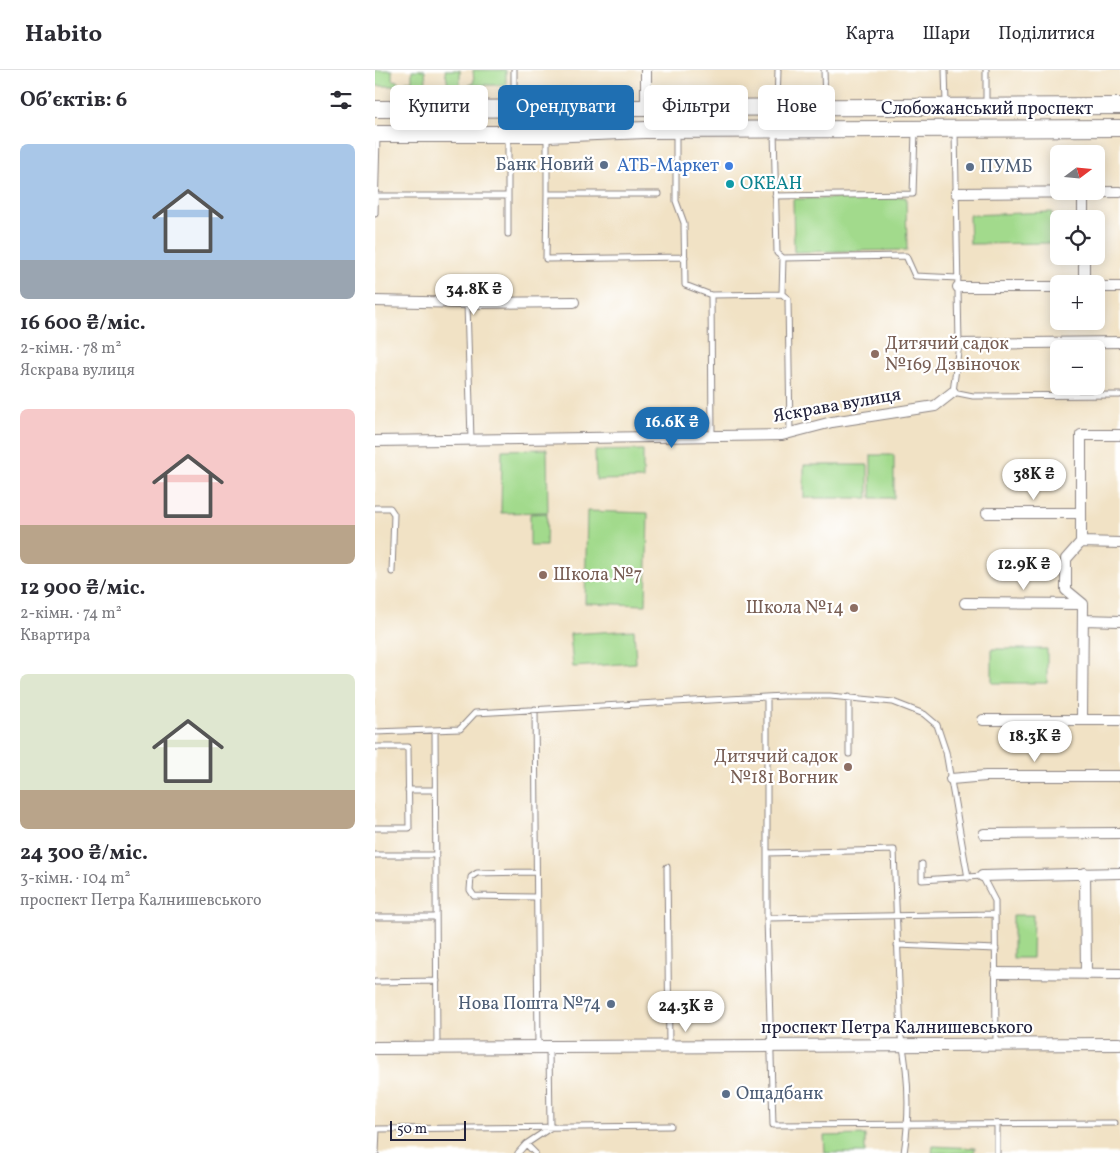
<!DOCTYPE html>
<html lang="uk">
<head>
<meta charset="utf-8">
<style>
  :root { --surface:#fff; --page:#f2f2f3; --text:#2b2b33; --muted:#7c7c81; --line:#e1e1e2; --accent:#1f6fb2 }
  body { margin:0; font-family:Vollkorn,serif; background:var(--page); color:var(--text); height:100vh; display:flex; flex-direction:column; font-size:19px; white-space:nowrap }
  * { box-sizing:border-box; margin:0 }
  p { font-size:16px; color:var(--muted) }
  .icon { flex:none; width:28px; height:28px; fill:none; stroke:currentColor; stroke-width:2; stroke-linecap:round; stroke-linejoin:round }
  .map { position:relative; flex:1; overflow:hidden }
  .side { display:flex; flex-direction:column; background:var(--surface); width:375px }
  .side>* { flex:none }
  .banner { position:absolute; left:15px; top:15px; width:475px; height:45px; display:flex; gap:10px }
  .needle { width:32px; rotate:74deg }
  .buttons { position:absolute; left:675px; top:75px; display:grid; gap:10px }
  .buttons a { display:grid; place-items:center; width:55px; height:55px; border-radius:8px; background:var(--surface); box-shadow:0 2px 12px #0003; font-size:25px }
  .scale { position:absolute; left:15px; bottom:12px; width:76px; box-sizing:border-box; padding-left:5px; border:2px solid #22223b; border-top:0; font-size:14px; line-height:18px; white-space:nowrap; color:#22223b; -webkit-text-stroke:4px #fff; paint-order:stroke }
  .price { position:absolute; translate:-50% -42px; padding:0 11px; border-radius:18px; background:#fff; color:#222; font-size:16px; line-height:32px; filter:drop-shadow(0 1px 2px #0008) }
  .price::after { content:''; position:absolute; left:50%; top:30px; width:15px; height:11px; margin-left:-8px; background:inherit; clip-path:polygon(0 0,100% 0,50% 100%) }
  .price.selected { background:var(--accent); color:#fff }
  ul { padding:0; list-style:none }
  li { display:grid; align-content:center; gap:10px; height:265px; padding:0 20px }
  li span { display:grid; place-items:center; height:155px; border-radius:8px; color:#555 }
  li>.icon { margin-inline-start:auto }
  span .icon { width:90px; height:90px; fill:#fffc; stroke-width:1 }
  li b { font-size:21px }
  h2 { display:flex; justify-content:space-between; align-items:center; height:60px; padding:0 20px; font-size:21px }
  .chip { padding:0 18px; border-radius:8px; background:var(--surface); box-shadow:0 2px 12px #0003; font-size:18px; line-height:45px }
  .chip.selected { background:var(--accent); color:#fff }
  header { display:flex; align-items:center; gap:30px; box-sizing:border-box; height:70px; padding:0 25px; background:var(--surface); border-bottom:1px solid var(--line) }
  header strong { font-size:24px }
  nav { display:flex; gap:28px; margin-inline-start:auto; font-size:18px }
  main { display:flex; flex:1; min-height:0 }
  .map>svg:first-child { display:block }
</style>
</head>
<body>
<header>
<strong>Habito</strong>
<nav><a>Карта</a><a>Шари</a><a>Поділитися</a></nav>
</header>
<main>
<section class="side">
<h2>Об’єктів: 6<svg class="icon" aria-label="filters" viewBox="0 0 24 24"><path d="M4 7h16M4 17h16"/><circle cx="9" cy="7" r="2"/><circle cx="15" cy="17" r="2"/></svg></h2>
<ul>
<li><span style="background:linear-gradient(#a9c7e8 75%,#9aa5b1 0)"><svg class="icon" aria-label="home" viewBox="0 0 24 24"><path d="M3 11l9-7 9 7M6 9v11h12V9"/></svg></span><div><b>16 600 ₴/міс.</b><p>2-кімн. · 78 m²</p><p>Яскрава вулиця</p></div></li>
<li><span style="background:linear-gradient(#f6c9c9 75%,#b9a48a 0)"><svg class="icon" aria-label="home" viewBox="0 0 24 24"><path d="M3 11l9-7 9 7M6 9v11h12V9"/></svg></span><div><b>12 900 ₴/міс.</b><p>2-кімн. · 74 m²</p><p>Квартира</p></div></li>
<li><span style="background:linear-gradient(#dfe7d0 75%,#b9a48a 0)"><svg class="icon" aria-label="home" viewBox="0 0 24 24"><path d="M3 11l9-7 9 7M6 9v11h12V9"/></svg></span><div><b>24 300 ₴/міс.</b><p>3-кімн. · 104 m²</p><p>проспект Петра Калнишевського</p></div></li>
</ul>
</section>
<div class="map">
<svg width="745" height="1083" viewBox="0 0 745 1083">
  <rect width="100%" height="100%" fill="#fff"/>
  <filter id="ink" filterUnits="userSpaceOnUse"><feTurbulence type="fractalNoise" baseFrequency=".02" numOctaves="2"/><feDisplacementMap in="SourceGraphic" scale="10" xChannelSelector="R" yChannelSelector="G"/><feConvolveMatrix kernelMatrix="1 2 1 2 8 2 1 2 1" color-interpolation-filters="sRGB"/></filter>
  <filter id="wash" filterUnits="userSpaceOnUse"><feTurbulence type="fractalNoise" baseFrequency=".0096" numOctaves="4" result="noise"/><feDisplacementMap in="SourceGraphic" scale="20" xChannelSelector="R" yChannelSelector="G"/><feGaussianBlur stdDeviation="1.12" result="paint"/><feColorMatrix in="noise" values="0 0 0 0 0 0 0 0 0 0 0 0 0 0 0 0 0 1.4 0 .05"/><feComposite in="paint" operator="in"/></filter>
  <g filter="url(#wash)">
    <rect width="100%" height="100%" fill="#f1e2c5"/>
    <path fill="#a2da8c" stroke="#627e64" d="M0,0H17V10L23,11L24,16H0Z
      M37,0H50L51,11L46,16H32L31,11H37Z
      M70,0H85V16L73,15Z
      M98,0H131V15H94L99,12Z
      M531,127L532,180L419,182L418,129Z
      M677,142V173L595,174L594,145Z
      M172,379L173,442L126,443L127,380Z
      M268,380V409L221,410L220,381Z
      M496,385H519V428H496Z
      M429,395H493V428H429Z
      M212,441L273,443L271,535L210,533Z
      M172,443L171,476H155V444Z
      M259,560L261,593L198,597L195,564Z
      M617,579H672V613H617Z
      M638,845H658L657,888H638Z
      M490,1065V1083H450L449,1066Z
      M558,1076L600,1078L599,1083H557Z"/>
  </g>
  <g filter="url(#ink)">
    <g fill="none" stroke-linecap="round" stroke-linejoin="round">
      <g stroke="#8a8280" stroke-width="7">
        <path id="service" d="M449,0L450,34
          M570,0L571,34
          M611,0V35
          M402,35L403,0
          M139,37V0
          M399,61L402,183L408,188L407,224L413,229L415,363
          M580,62L584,274L578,322L598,326L745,325
          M301,63V131L309,153L310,215L336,225L407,224
          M133,67V164
          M172,67V124H284
          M172,124L171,189L310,187
          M1,126H133
          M400,126L538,124L540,62
          M0,144L2,67
          M408,188L531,186L540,206L583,208
          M336,225L337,366
          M92,233L96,370
          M0,438H15L19,444L17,502
          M392,627V848L398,1055L740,1053
          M474,627V684
          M160,639L163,976
          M60,660L62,978
          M0,662L85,659L100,643L408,626H455L518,632L549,644L562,655L571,682L593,808
          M0,677H33L34,758H0
          M33,720H60
          M392,783L519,780L526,967C534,1005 535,1045 529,1083
          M0,785H60
          M547,794V810L607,806L620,831L621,974
          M292,797L294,976
          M160,802L102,803L96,807L95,820L99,826L160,827
          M0,847H60
          M392,848L620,844
          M522,875L621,879
          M0,912L62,911
          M622,1054V1083
          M151,1074L160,1083
          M1,1083L2,1059L296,1056
          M143,1083L151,1074L175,1058L174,978"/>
      </g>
      <g stroke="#8a8280" stroke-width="12">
        <path id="minor" d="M271,0V36
          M581,123L745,122
          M708,123V149
          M709,186V214
          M583,217H684
          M721,217H745
          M0,231L92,233L199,232
          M584,274L745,272
          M0,371L407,365L457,352L560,336L578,322
          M612,443H706
          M706,472L745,473
          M590,533L708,534
          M708,550L745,551
          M707,649L708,534L691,520V489L706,472V365H745
          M608,650H745
          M576,709L611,706H745
          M609,764L745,763
          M710,803L711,904
          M607,806L745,803
          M621,903L745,904"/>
      </g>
      <g stroke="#8a8280" stroke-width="14">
        <path id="tertiary" d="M0,978L745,974"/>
      </g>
      <g stroke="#8a8280" stroke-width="18">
        <path id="primary" d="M0,39L745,36
          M0,64H172L270,60L745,58"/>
      </g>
      <use href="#service" stroke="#fff" stroke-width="5"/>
      <use href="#minor" stroke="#fff" stroke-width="10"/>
      <use href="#tertiary" stroke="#fff" stroke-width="12"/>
      <use href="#primary" stroke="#fff" stroke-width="16"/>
    </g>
  </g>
  <g fill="#5c6f8a" stroke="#fff" stroke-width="2">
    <circle cx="229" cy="95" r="5"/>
    <circle cx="595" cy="97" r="5"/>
    <circle cx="236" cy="934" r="5"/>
    <circle cx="351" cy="1024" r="5"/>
  </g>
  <circle fill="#3f7fe0" stroke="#fff" stroke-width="2" cx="354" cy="96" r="5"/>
  <circle fill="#0f9aa8" stroke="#fff" stroke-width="2" cx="355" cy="114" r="5"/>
  <g fill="#8d6e63" stroke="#fff" stroke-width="2">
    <circle cx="500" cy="284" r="5"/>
    <circle cx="168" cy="505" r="5"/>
    <circle cx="479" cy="538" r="5"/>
    <circle cx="473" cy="697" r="5"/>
  </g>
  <g text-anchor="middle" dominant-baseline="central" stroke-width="4.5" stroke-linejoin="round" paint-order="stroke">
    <g font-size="18" fill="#22223b" stroke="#fff">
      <text x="612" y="39">Слобожанський проспект</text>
      <text transform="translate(462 336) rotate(-10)">Яскрава вулиця</text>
      <text x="522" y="958">проспект Петра Калнишевського</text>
    </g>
    <g font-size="18" fill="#4e5e75" stroke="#fff" text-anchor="end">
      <text x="219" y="95">Банк Новий</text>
      <text x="605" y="97" text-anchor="start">ПУМБ</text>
      <text x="226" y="934">Нова Пошта №74</text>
      <text x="361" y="1024" text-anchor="start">Ощадбанк</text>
    </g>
    <g font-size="18" fill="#366cbe" stroke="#fff" text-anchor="end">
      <text x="344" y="96">АТБ-Маркет</text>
    </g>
    <g font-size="18" fill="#0d838f" stroke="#fff" text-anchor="start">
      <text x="365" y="114">ОКЕАН</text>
    </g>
    <g font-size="18" fill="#785e54" stroke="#fff" text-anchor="start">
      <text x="510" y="274">Дитячий садок<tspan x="510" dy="21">№169 Дзвіночок</tspan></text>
      <text x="178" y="505">Школа №7</text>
      <text x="469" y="538" text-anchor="end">Школа №14</text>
      <text x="463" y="687" text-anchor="end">Дитячий садок<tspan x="463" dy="21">№181 Вогник</tspan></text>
    </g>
  </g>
</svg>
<div class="buttons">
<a><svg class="needle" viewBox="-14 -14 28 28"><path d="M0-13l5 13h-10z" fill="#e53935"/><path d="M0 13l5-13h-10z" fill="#7c7c81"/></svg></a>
<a><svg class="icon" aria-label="locate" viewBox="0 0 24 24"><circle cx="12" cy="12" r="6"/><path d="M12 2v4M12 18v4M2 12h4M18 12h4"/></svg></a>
<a>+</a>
<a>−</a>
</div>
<div class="scale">50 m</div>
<b class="price" style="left:99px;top:246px">34.8K ₴</b>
<b class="price selected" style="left:297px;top:379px">16.6K ₴</b>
<b class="price" style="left:659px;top:431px">38K ₴</b>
<b class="price" style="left:649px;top:521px">12.9K ₴</b>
<b class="price" style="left:660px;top:693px">18.3K ₴</b>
<b class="price" style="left:311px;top:963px">24.3K ₴</b>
<div class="banner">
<a class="chip">Купити</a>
<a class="chip selected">Орендувати</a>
<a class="chip">Фільтри</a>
<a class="chip">Нове</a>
</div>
</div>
</main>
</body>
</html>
